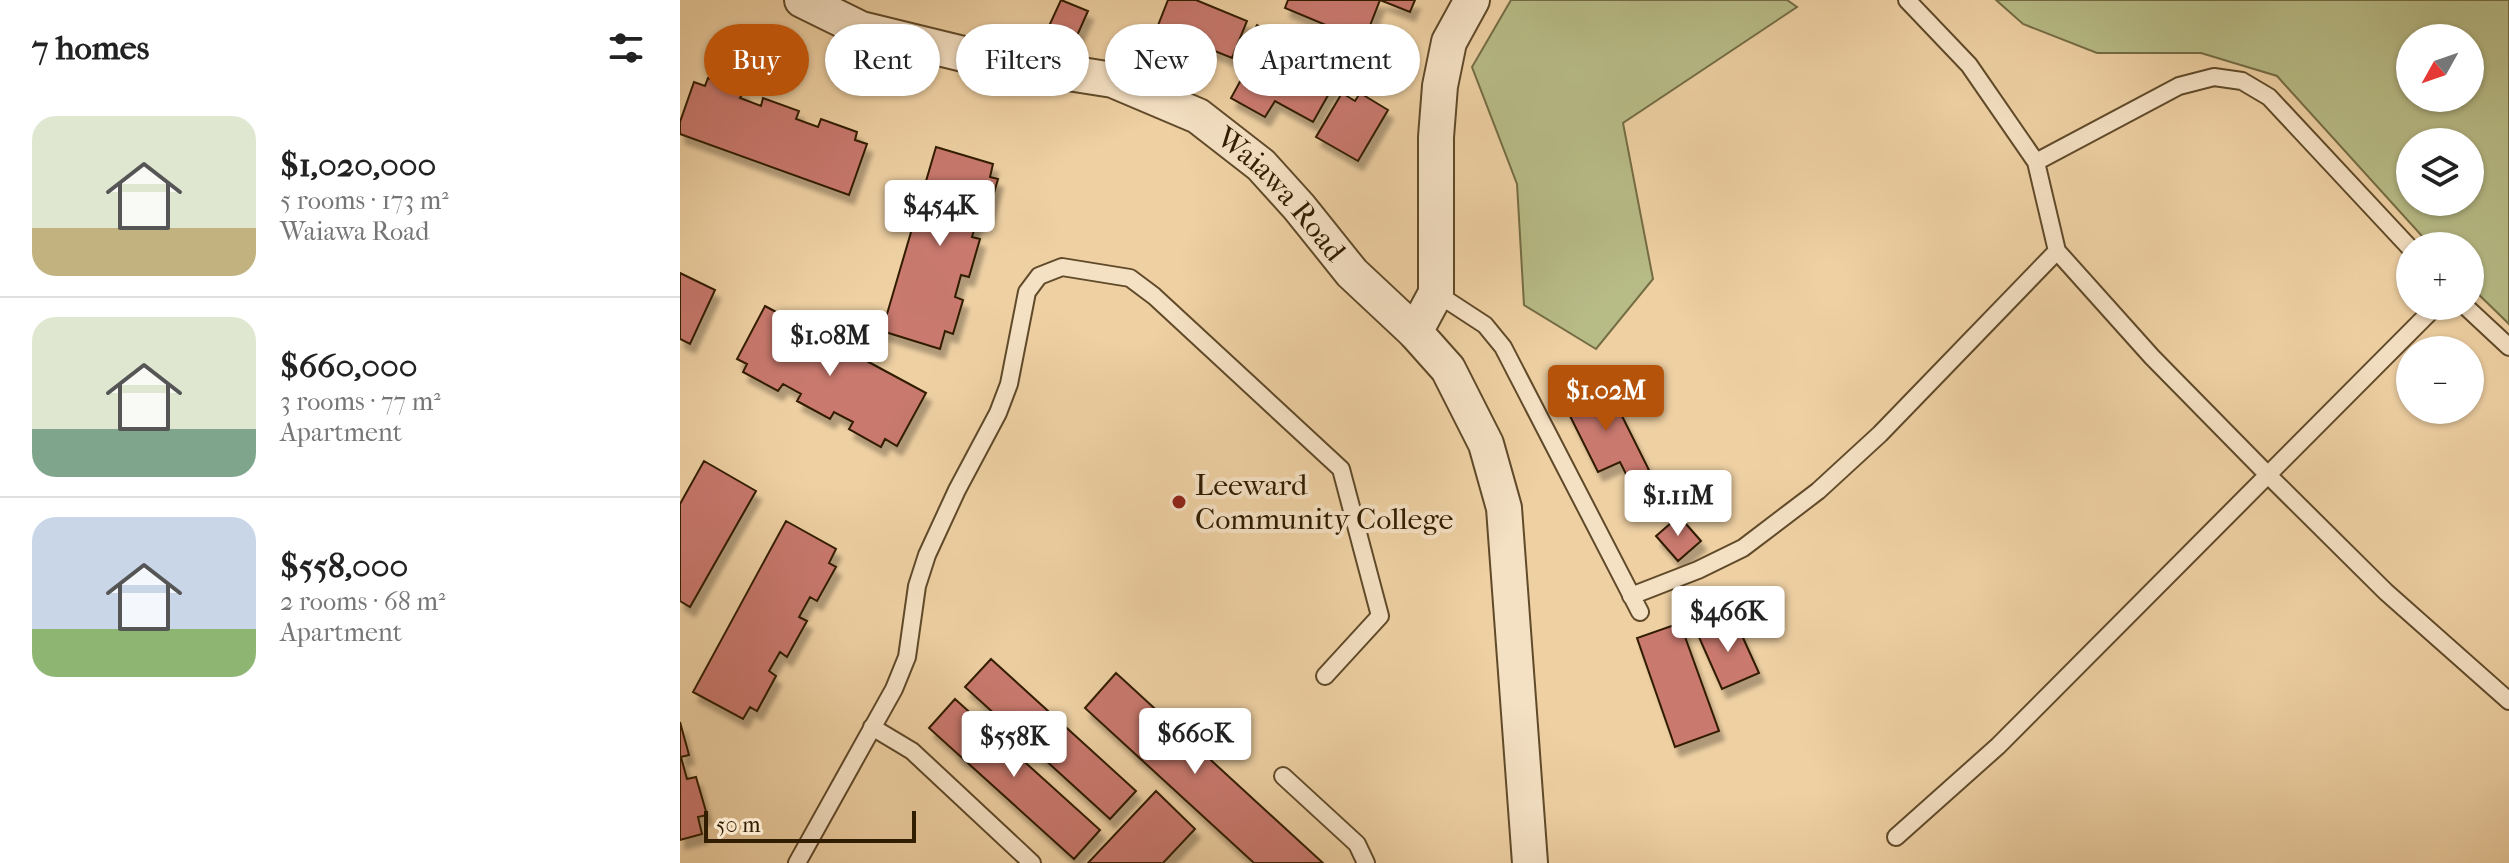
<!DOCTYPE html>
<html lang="en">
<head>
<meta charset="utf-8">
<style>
  :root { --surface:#fff; --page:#f6f6f6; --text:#222; --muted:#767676; --line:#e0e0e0; --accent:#b45309 }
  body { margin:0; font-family:"IM FELL French Canon",serif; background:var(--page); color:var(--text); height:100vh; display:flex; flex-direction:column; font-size:30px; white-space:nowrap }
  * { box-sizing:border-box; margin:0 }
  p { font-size:26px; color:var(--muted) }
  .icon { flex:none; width:44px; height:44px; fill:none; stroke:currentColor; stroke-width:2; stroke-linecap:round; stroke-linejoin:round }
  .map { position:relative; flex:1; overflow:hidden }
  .sheet { display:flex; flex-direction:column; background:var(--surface); width:680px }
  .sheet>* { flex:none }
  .guide { position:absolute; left:24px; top:24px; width:760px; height:72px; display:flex; gap:16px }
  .needle { width:52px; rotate:230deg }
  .controls { position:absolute; left:1716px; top:24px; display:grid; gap:16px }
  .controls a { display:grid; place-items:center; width:88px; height:88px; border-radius:50%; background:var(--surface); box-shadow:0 2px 6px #0004; font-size:40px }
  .scale { position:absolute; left:24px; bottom:20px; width:212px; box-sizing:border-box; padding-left:8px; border:4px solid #311d00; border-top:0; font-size:22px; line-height:28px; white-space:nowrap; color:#311d00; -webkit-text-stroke:6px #f4e0c3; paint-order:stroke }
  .price { position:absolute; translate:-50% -68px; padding:0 18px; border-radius:8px; background:#fff; color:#222; font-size:26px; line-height:52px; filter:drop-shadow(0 2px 4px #0008) }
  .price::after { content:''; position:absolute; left:50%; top:48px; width:24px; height:18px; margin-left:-12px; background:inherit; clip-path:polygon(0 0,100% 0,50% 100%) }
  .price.active { background:var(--accent); color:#fff }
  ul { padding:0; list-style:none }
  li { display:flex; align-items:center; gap:24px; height:200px; padding:0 32px }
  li+li { border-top:2px solid var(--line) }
  li span { display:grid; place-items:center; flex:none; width:224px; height:160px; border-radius:24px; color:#555 }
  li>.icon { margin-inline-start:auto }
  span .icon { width:96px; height:96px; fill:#fffc; stroke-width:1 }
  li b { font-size:34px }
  h2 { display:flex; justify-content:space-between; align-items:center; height:96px; padding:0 32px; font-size:34px }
  .pill { padding:0 28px; border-radius:36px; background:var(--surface); box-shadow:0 2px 6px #0004; font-size:28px; line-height:72px }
  .pill.active { background:var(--accent); color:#fff }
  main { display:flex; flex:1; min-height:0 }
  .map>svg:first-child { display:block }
</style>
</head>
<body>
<main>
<section class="sheet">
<h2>7 homes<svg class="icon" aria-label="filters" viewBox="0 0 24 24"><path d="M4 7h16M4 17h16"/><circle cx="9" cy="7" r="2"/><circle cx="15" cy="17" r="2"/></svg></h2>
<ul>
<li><span style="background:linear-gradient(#dfe7d0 70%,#c2b280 0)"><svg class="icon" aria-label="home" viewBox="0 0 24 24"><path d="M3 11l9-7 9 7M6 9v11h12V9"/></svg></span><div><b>$1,020,000</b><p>5 rooms · 173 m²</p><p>Waiawa Road</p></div></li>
<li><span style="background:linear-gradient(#dfe7d0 70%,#7fa58c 0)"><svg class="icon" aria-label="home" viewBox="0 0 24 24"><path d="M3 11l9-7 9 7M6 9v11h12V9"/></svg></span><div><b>$660,000</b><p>3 rooms · 77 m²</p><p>Apartment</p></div></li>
<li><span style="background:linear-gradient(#c9d6e8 70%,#8fb573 0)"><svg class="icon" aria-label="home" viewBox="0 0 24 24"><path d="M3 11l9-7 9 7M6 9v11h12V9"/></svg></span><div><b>$558,000</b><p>2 rooms · 68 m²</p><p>Apartment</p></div></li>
</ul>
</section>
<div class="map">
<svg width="1829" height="863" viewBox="0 0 1829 863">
  <defs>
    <filter id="shadow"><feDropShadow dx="5" dy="9" stdDeviation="2" flood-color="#0004"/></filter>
  </defs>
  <rect width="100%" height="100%" fill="#eed0a3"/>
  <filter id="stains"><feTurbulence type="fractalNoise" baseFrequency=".0025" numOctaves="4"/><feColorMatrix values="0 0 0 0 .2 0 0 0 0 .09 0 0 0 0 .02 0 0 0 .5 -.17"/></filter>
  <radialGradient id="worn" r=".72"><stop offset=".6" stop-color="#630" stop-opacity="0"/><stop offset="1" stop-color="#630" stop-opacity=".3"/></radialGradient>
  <path fill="#b7bb86" stroke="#746c43" stroke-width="2" fill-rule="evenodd" d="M831,0H1107L1117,7L943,123L973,279L916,349L844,305L837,184L792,67Z
    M1316,0H1829V324L1790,286V246H1751L1597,76L1521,53H1417L1343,24ZM1730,38H1790V98H1730ZM1730,142H1790V202H1730Z"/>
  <path fill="#c9796e" stroke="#311d00" stroke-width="2" filter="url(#shadow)" d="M381,0L408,11L396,38L369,26Z
    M488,0H516L567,21L552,58L477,28Z
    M608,0H735L730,12L700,0L684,41L605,8Z
    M577,25L649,66L644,74L656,81L633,122L595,101L585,117L551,98L575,54L564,48Z
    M28,78L64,91L60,98L81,106L83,98L119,111L116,119L138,127L141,119L177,132L175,140L187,144L169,195L0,134V122L14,82L25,86Z
    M662,93L675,101L680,93L708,110L678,161L636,137Z
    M256,147L313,164L310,177L318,179L307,217L299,214L292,237L300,239L289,277L281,275L275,297L283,300L273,334L265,331L260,349L202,331Z
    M0,273L35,290L10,344L0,339Z
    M85,306L246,393L217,446L205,439L201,447L169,429L173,422L154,412L150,419L117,401L121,394L103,384L98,391L63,372L67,364L57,359Z
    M917,383L923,395L930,392L969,470L949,480L940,462L918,472L887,410L900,404L895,393Z
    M24,461L76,491L10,607L0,601V504Z
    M999,516L1021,541L998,561L976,536Z
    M106,521L156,549L149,563L156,567L137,601L130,597L119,617L127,621L107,657L100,652L89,671L96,676L77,711L70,707L63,719L13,692Z
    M1054,618L1079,673L1042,689L1018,635Z
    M1000,623L1039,731L995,747L957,638Z
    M311,659L456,791L430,819L285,687Z
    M436,673L643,863H574L405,708Z
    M275,699L420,830L394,859L249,728Z
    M0,722L9,755L1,757L7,779L16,777L27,815L18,817L22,834L0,840Z
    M476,791L515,829L483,863H408Z"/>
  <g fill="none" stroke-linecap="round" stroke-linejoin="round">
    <g stroke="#604a29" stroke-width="20">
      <path id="lane" d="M1227,0L1289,65L1356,162L1377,251L1472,357L1588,475L1706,592L1829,701
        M1356,162L1499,86L1534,77L1562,81L1589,97L1730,248
        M756,293L805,325L823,347L960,612
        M1785,306L1829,347
        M951,596L1018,570L1063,548L1138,491L1200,434L1377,251
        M192,727L232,751L352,863
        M603,776L677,844L686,863
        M1216,837L1318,746L1756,306
        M117,863L214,689L227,657L237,586L247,555L277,490L318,413L329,384L347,292L359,276L382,267L450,278L474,296L661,469L700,616L645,676"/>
    </g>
    <g stroke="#604a29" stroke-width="38">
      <g id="street">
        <path id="s1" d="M122,0L181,29L312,61L433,80L518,116L581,165L619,207L672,273L735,332L768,369L806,444L824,508L850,863"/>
        <path d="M735,332L756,293V137L760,86L769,42L792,0"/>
      </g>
    </g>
    <use href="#lane" stroke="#f4e0c3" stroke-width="16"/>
    <use href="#street" stroke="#f4e0c3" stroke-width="34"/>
  </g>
  <circle fill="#8f2418" stroke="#f4e0c3" stroke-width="3" cx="499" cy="502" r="8"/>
  <g text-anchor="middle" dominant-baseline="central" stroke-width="8" stroke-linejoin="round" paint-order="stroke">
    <g font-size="30" fill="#311d00" stroke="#f4e0c3">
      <text stroke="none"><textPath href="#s1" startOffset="530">Waiawa Road</textPath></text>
    </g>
    <g font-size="30" fill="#311d00" stroke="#f4e0c3" text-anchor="start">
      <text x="515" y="485">Leeward<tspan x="515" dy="34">Community College</tspan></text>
    </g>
  </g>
  <rect width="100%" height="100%" filter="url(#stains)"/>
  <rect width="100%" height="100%" fill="url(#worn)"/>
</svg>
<div class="controls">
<a><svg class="needle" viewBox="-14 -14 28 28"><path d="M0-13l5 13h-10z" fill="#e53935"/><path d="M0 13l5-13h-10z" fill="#767676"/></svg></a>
<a><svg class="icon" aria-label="layers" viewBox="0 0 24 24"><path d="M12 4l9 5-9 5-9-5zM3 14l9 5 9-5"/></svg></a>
<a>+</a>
<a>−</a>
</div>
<div class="scale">50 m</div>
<b class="price" style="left:260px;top:248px">$454K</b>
<b class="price" style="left:150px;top:378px">$1.08M</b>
<b class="price active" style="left:926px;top:433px">$1.02M</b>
<b class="price" style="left:998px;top:538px">$1.11M</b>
<b class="price" style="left:1048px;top:654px">$466K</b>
<b class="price" style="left:515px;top:776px">$660K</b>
<b class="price" style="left:334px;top:779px">$558K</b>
<div class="guide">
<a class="pill active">Buy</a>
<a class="pill">Rent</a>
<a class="pill">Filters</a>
<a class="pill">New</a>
<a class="pill">Apartment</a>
</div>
</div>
</main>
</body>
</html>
